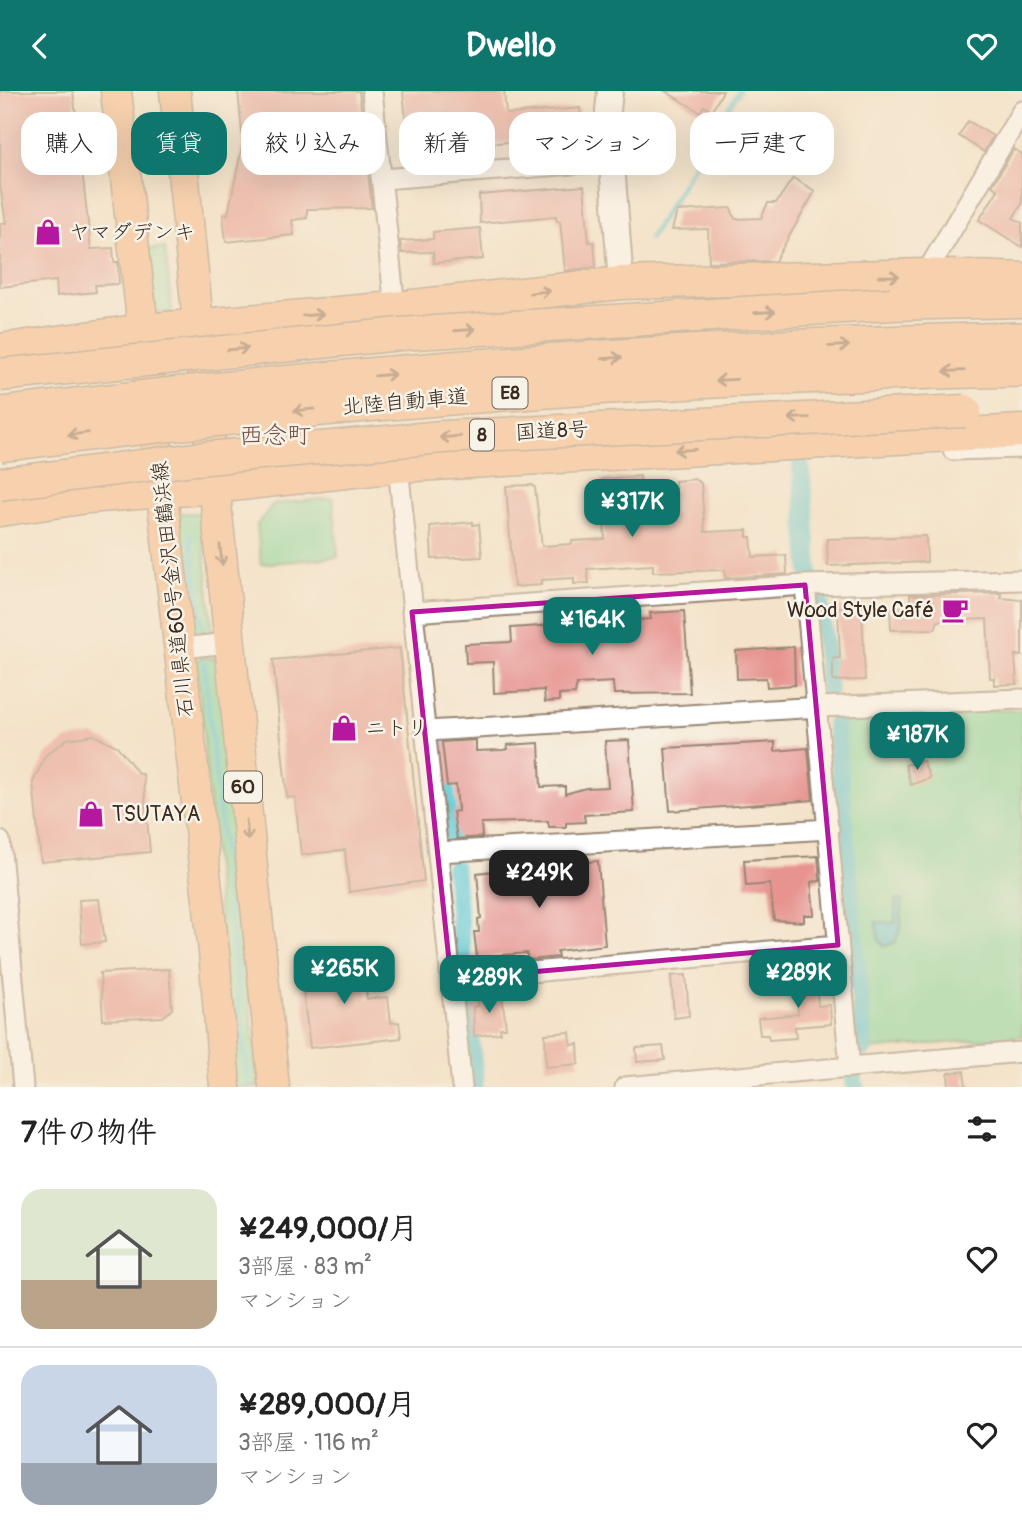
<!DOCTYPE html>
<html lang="ja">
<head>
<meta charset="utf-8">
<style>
  :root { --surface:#fff; --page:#f6f6f6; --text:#222; --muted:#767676; --line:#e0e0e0; --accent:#0f766e }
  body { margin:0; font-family:Pangolin,"Klee One",sans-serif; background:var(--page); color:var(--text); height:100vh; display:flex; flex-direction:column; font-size:26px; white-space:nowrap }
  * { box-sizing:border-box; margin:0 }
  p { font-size:23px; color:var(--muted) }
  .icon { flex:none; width:38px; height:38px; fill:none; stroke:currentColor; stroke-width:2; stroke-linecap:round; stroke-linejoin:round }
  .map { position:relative; height:996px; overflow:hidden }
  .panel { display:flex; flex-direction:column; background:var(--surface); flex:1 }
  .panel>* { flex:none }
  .banner { position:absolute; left:21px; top:21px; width:980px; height:63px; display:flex; gap:14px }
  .price { position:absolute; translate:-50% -60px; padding:0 16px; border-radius:14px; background:var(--accent); color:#fff; font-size:23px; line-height:46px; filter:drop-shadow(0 2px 4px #0008) }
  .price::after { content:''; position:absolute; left:50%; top:42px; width:21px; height:16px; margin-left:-10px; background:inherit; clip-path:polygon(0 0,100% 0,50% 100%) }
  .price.selected { background:#222; color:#fff }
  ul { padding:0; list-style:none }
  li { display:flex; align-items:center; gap:21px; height:175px; padding:0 21px }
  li+li { border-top:2px solid var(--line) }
  li span { display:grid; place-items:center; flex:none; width:196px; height:140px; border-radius:21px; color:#555 }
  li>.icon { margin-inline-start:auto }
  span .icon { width:84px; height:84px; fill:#fffc; stroke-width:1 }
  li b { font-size:30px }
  h2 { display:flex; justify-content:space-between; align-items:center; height:84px; padding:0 21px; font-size:30px }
  .chip { padding:0 24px; border-radius:21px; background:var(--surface); box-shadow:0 7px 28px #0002; font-size:24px; line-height:63px }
  .chip.selected { background:var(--accent); color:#fff }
  header { display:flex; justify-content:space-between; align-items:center; height:91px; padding:0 21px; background:var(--accent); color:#fff; font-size:32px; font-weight:700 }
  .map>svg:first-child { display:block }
</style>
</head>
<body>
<header><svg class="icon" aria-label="back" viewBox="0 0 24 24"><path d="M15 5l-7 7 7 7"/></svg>Dwello<svg class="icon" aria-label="heart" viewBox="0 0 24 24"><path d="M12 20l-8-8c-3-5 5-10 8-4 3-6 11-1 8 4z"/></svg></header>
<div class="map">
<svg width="1022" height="996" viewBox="0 0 1022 996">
  <rect width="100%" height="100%" fill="#f7f3e8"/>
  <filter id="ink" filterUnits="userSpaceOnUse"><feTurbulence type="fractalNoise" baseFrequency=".0143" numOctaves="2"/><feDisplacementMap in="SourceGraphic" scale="14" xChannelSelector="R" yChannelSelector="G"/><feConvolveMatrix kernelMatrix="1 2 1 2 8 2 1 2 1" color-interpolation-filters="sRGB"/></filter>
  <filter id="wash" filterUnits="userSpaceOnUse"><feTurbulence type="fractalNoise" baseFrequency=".00686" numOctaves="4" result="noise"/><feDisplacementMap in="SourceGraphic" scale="28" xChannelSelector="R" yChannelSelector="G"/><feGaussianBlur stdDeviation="1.57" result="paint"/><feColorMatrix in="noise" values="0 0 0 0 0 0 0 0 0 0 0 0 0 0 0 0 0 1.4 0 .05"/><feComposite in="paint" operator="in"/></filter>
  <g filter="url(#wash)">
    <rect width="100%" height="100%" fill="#f4e3ca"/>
    <path fill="#7ed89e" stroke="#5c815e" stroke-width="2" d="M165,157L172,221L155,222L147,158Z
      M333,407L338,466L261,473L257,434L273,413Z
      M178,422H201L213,545L194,549Z
      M200,566L215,567L218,571L258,996H234L197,572Z
      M1022,619V945L868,959L839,622Z"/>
    <path fill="#5ac6d3" stroke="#4a7878" stroke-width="2" d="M896,809H902L901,837L895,851L885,855L879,849L876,831L895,832Z"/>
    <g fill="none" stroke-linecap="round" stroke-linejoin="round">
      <path stroke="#5ac6d3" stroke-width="5" d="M650,147L739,0
        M190,445L202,535
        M204,572L248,996
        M430,777L432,798"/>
      <path stroke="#5ac6d3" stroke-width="18" d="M801,375L810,488
        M820,507L829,599
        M835,632L864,957
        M442,654L451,749
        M454,777L464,876
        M467,905L475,991
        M854,987L855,996"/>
    </g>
    <g id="blocks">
      <path fill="#e79491" d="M0,0H73L91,158L113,157L114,171H118L119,193L95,194L96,201L57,205L56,190L0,196V132H6L0,94Z
        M238,0H359L372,117L307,118V127L292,129L294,144L226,151L223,124L228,123L243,51Z
        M403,0H504L506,22L509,23L580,17L582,39L511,46L512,51L417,56L410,30H406Z
        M665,0H723L712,20L704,15L700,21Z
        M968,30L993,45L984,61L959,45Z
        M1014,58L1022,63V113L1013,127L1022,132V156L979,129L998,99L992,95Z
        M793,87L815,100L775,170L709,171L708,138L672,139L677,120L731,117L735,128L761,127L768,112H776Z
        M584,95L589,151H594L596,176L565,180L560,130H557L556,125L480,132L479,104Z
        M480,137L483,168L434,172L433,161L402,162L400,150L433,148V141Z
        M640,385L643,425L677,423L675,390L694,388L701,392L705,441L747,439V446H751L753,466L786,464L787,483L725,487V479L653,481V474L587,478L589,492L574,493V487L541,489V494L514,496L506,395L533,394L535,397L542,455L572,453V450L605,448L602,388Z
        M473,431V434L479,433L482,466L432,468L430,435Z
        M926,445L927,471L828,475L827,448Z
        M1001,502V507L1022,509V565L1015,564L1017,593L994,594V587H990L987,528L938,530L935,538L891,539L890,517L910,516V504Z
        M862,515L865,589L833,590V567H840L838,516Z
        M684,520L690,602L614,603L613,591L577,593L575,603L559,604V610L545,611L544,599L494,602L493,571L466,572L465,553L512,551L511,537L651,528L650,522Z
        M794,556L795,594L767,596L766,587L737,588L736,560Z
        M400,557L424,790L349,801L345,759L301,764L295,706L287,707L273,569Z
        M93,644L117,655L139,683H143L150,761L41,771L33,691L46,664L67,648Z
        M476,649V660L503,659L508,658L507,654L539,652L541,696L565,695V703L586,697L608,696L605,650L629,649L634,721L584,724L585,731L566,732V736H549L548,730L481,732L482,746L457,748L453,721L458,720L456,694L447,695L442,651Z
        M775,651V660L808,657L813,709L670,720L665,657Z
        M923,670L930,687L911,694L905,674Z
        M818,765L820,790L811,791L814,824H804V831L774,829L770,793L746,795L744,769Z
        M531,768L532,781L563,778L562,773L598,770L605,854L557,860L558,866L527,869V862L477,866L474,841H479L478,828L481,827L477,782L502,779V770Z
        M99,808L105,851L82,853L79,809Z
        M363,868L367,908L388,906L391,932L399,931L401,947L310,957L300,875Z
        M815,877L818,915L830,914L831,933L795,936L796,947L769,949L768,944H760L758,927L798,923L794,878Z
        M169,878L172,918L163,926L103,929L100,882Z
        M686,884L689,925L674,927L671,885Z
        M502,903L506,937H500L501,942L474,945L473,916L478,915L477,906Z
        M570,941L571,954L578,953L579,973L546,976L545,943Z
        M663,955L665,969L637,971L636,957Z
        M964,980L966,996H949L948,982Z"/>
    </g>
  </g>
  <g filter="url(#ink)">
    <use href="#blocks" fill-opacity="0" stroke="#988674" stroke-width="2"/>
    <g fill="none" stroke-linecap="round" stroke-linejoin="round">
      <g stroke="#988674" stroke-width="23">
        <path id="minor" d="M372,0L395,217
          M382,88L612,70
          M925,184L1022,20
          M953,359L1022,357
          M398,375L462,996
          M412,521L805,494L1022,489
          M181,557L229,552
          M427,640L819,616L1022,608
          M0,750L23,996
          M438,761L829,738
          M451,888L838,854
          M850,976L1022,961
          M625,996L850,976L805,494"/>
      </g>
      <g stroke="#988674" stroke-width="28">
        <path id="tertiary" d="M610,0L608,20L621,192"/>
      </g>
      <g stroke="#988674" stroke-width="33">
        <path id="primary" d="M116,0L214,861L225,996
          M175,0L274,996"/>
      </g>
      <g stroke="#988674" stroke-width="35">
        <path id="trunk" d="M891,213L1022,210
          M0,259L144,239L395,217L621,192L925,184L1022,188
          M0,419L87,406L214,396L398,375L1022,340"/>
      </g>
      <use href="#minor" stroke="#fff" stroke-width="19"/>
      <use href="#tertiary" stroke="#fff" stroke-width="24"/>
      <use href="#primary" stroke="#fbbb8d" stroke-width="30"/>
      <use href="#trunk" stroke="#fbbb8d" stroke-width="32"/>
      <g stroke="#988674" stroke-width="35" stroke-linecap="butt">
        <path id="trunk-bridge" d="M0,284L400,243L891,213
          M0,393L195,368L442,346L965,320"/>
      </g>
      <g stroke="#988674" stroke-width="38" stroke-linecap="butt">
        <path id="motorway-bridge" d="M0,324C339,282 681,256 1022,249
          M0,353C339,309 681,285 1022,278"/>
      </g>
      <use href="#trunk-bridge" stroke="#fbbb8d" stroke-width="32"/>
      <use href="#motorway-bridge" stroke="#fbbb8d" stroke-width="35"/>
    </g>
    <defs><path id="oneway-shaft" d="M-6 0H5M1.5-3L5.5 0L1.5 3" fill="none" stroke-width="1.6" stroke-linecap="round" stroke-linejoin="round" transform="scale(1.75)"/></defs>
    <g stroke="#916b50">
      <use href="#oneway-shaft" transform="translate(889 185) rotate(-1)"/>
      <use href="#oneway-shaft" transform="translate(540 201) rotate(-6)"/>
      <use href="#oneway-shaft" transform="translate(765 221) rotate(-4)"/>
      <use href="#oneway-shaft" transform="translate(313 224) rotate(-5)"/>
      <use href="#oneway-shaft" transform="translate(465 239) rotate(-4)"/>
      <use href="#oneway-shaft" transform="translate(839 255) rotate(-2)"/>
      <use href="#oneway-shaft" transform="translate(238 258) rotate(-5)"/>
      <use href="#oneway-shaft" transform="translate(612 267) rotate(-4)"/>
      <use href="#oneway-shaft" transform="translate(954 280) rotate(178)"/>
      <use href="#oneway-shaft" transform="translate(385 284) rotate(-5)"/>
      <use href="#oneway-shaft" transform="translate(726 289) rotate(177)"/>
      <use href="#oneway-shaft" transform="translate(304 319) rotate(174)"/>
      <use href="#oneway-shaft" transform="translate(799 327) rotate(178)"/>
      <use href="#oneway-shaft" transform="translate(78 343) rotate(173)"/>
      <use href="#oneway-shaft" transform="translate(450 346) rotate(176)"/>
      <use href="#oneway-shaft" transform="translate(685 359) rotate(177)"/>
      <use href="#oneway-shaft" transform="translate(221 464) rotate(84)"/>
      <use href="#oneway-shaft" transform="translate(247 739) rotate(85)"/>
    </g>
  </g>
  <path d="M0 0H1022V996H0ZM805,494L838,854L451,888L412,521Z" fill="#f4e3ca" fill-opacity=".55" fill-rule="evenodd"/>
  <path fill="none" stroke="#b5179e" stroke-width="5" stroke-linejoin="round" d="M805,494L838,854L451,888L412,521Z"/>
  <defs>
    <g id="shop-bare" transform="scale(2.1)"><path d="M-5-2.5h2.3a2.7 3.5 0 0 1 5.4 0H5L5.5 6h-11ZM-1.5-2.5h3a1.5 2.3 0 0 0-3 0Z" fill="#b5179e" stroke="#f7f3e8" stroke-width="2.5" paint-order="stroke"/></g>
    <g id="cafe-bare" transform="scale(2.1)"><path d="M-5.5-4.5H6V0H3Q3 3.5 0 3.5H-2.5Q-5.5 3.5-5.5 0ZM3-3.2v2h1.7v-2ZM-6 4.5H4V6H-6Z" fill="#b5179e" stroke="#f7f3e8" stroke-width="2.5" paint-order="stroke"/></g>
  </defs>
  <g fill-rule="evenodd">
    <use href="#shop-bare" x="48" y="141"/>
    <use href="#cafe-bare" x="955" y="519"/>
    <use href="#shop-bare" x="344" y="637"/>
    <use href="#shop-bare" x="91" y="723"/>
  </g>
  <g text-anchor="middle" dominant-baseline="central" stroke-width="5" stroke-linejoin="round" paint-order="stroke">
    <g fill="#f7f3e8" stroke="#73665b" stroke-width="2">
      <rect x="492.5" y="286.5" width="35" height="31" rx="5"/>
      <rect x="470" y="328.5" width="24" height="31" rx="5"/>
      <rect x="224" y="680.5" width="38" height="31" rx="5"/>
    </g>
    <g font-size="19" font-weight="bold" fill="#3b2a1e">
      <text x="510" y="302">E8</text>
      <text x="482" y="344">8</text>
      <text x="243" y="696">60</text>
    </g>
    <g font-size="21" fill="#3b2a1e" stroke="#f7f3e8" text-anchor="start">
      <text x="69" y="141">ヤマダデンキ</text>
      <text x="934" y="519" text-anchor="end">Wood Style Café</text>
      <text x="365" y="637">ニトリ</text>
      <text x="112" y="723">TSUTAYA</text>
    </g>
    <g font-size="21" fill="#3b2a1e" stroke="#f7f3e8">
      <text transform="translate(405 311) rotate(-5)">北陸自動車道</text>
      <text transform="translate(552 340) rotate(-3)">国道8号</text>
      <text transform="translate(173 498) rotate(-96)">石川県道60号金沢田鶴浜線</text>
    </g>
    <g font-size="24" fill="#774f46" stroke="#f7f3e8">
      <text x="275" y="344">西念町</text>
    </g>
  </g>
</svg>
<b class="price" style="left:632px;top:448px">¥317K</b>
<b class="price" style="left:592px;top:566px">¥164K</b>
<b class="price" style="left:917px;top:681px">¥187K</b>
<b class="price selected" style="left:539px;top:819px">¥249K</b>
<b class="price" style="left:344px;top:915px">¥265K</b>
<b class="price" style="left:798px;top:919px">¥289K</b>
<b class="price" style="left:489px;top:924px">¥289K</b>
<div class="banner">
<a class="chip">購入</a>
<a class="chip selected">賃貸</a>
<a class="chip">絞り込み</a>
<a class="chip">新着</a>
<a class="chip">マンション</a>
<a class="chip">一戸建て</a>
</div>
</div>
<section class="panel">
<h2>7件の物件<svg class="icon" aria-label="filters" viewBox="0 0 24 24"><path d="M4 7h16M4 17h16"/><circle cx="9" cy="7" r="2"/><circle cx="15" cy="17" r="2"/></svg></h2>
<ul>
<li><span style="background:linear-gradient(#dfe7d0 65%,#b9a48a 0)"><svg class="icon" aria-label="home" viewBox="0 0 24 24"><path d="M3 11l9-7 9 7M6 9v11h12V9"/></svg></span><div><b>¥249,000/月</b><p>3部屋 · 83 m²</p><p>マンション</p></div><svg class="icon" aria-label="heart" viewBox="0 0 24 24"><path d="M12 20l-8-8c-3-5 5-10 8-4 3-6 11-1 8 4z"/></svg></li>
<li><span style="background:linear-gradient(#c9d6e8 70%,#9aa5b1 0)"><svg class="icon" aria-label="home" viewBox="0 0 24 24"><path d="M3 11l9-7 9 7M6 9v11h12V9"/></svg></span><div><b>¥289,000/月</b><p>3部屋 · 116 m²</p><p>マンション</p></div><svg class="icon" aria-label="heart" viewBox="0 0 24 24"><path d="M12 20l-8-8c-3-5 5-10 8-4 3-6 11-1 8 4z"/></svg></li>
</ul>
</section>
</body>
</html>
